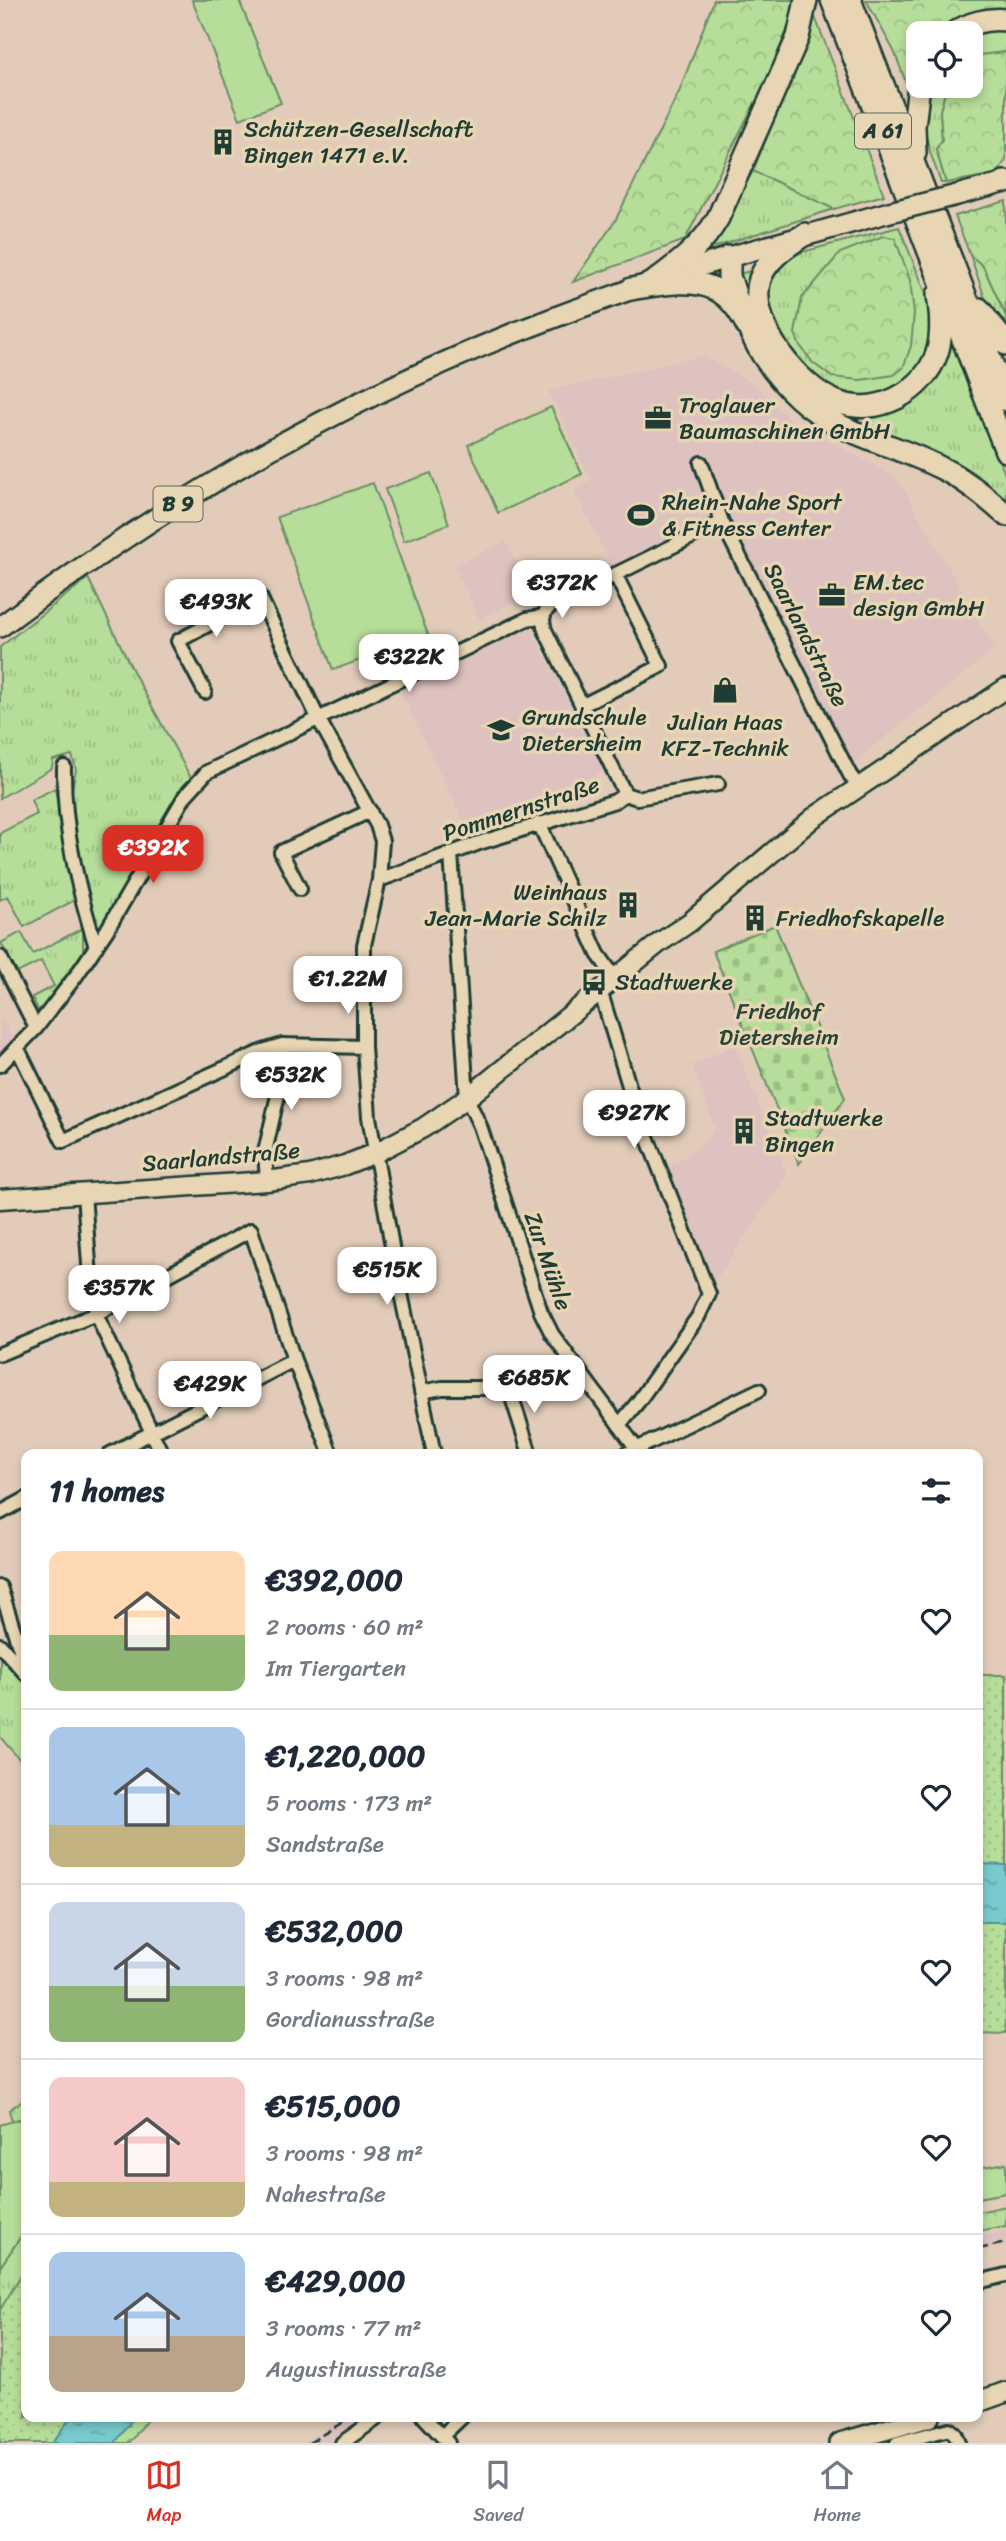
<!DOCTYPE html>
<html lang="en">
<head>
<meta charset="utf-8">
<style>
  :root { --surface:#fff; --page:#f6f6f7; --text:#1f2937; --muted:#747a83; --line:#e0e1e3; --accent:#d93025 }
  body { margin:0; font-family:Sriracha,sans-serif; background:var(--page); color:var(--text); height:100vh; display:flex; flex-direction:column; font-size:26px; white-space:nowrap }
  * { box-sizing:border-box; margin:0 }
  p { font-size:23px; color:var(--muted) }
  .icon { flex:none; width:38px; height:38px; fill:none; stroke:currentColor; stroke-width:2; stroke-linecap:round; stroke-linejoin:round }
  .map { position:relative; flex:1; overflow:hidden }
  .panel { position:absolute; left:21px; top:1449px; width:962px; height:973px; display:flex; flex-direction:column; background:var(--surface); border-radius:14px; box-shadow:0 4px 10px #0003 }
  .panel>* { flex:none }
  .tools { position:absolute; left:906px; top:21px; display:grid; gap:14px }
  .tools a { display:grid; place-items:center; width:77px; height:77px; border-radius:14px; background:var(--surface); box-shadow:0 4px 10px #0003; font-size:35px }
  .price { position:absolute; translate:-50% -60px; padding:0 16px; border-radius:14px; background:#fff; color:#222; font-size:23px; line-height:46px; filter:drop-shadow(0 2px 4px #0008) }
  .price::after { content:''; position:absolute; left:50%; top:42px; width:21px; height:16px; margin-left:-10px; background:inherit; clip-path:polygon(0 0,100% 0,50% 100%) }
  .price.current { background:var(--accent); color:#fff }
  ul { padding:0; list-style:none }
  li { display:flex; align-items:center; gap:21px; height:175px; padding:0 28px }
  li+li { border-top:2px solid var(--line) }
  li span { display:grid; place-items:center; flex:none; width:196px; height:140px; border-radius:14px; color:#555 }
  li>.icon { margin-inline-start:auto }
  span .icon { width:84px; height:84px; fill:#fffc; stroke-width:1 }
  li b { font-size:30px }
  h2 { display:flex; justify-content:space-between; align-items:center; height:84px; padding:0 28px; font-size:30px }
  .dock { display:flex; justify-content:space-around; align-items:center; height:98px; border-top:2px solid var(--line); background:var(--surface); font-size:19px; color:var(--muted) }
  .dock a { display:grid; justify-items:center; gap:4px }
  .dock .current { color:var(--accent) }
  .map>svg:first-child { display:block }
</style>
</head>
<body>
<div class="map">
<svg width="1006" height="2443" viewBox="0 0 1006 2443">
  <defs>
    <pattern id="grass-tufts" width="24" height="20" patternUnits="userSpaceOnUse" patternTransform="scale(1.75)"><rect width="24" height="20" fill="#b6dd99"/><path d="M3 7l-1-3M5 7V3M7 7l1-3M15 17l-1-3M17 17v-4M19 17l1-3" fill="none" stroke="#9cbf84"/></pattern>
    <pattern id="forest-crowns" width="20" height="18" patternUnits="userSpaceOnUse" patternTransform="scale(1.75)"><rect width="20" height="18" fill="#b6dd99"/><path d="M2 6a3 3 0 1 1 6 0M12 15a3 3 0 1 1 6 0" fill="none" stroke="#9cbf84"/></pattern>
    <pattern id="cemetery-stones" width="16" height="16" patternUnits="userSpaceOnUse" patternTransform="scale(1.75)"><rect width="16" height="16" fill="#b6dd99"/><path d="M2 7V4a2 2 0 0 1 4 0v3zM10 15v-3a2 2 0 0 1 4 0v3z" fill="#9cbf84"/></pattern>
    <pattern id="park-dots" width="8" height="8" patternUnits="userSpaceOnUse" patternTransform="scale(1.75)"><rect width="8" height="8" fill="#b6dd99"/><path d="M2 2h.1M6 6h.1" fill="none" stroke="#9cbf84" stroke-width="1.8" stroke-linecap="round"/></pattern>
    <pattern id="water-ripples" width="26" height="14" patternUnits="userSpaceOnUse" patternTransform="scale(1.75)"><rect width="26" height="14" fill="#78cacf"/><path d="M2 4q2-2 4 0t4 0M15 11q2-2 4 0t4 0" fill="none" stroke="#62a5a9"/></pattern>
  </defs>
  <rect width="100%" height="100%" fill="#e2ccb9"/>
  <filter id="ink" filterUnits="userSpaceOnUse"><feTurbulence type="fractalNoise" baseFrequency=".0143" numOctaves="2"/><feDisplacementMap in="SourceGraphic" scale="14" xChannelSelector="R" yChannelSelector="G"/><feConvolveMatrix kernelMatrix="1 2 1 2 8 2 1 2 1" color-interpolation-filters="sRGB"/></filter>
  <g filter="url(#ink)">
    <path fill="#ddc2c0" d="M703,356L754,384L787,417L898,479L995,649L851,765L716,513L614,571L574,490L591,480L548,391Z
      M506,541L531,594L479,619L454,565Z
      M529,624L604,771L471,836L399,689Z
      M0,1016L14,1041L0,1060Z
      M735,1045L787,1175L711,1287L667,1169L707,1140L715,1128L692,1065Z
      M1006,2231V2246L978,2252V2236Z
      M344,2417H375L336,2443H303Z"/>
    <path fill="url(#grass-tufts)" stroke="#6a8d66" stroke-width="2" d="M1006,27V52L971,56V33Z
      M927,86H947L940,111L942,140L936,149L946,183H941L929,149L923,121Z
      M753,171L834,209L706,250Z
      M899,227L933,310L931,351L912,383L858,402L802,373L764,304L766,283L779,263L802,252Z
      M970,255L983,266L1006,316V334L986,301Z
      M756,269C754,278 751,287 751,296C751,313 761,331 770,345C786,371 809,400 839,409C870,418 912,402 930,376C940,361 943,343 946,326L1006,477V511C978,484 955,465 918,452C905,447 890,444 877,438C793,402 763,361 736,275Z
      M88,578L134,673L192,780L97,940L69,804L76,770L72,755L53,760L52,768L0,798V647Z
      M55,788L75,900L24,927L8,896L0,900V833L37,814L31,800Z
      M83,928V952L39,1012L32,997L54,986L41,961L17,973L1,943L21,932L33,954Z
      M0,1645L17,1664L26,1683V1767L0,1737Z
      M26,2098V2120L23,2118L12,2121L9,2110Z
      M26,2229V2417L0,2443V2267Z"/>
    <path fill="url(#forest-crowns)" stroke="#6a8d66" stroke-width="2" d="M714,0H795L792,18L768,77L685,240L573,282L615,221L679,92Z
      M866,0H1006V13C984,15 953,15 938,33H919V62L909,90L894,51Z
      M815,17L884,195L834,209L753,171Z
      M1006,52V160L996,174L946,183L936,149L942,140L940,111L947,86H971V56Z
      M1006,201V316L983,266L970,255L955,216Z
      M883,236L895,238L910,280L914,313L911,346L903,368L894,375L860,380L832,377L813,363L799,344L795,333L802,298L840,253Z
      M1006,2206V2226L978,2231V2212Z"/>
    <path fill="url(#cemetery-stones)" stroke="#6a8d66" stroke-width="2" d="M775,925L845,1098L799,1164L713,951Z"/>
    <path fill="url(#park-dots)" stroke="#6a8d66" stroke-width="2" d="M978,1675H1006V2033L978,2032Z
      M26,2267V2417H149L130,2443H0V2310Z"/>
    <path fill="#b6dd99" stroke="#6a8d66" stroke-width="2" d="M192,0H239L281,103L240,119Z
      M551,407L582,474L498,513L468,445Z
      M431,473L449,524L404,541L385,489Z
      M373,483L428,635L333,670L277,517Z
      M23,2118L26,2120V2229L0,2267V2125Z
      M1006,2163V2193L978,2198V2168Z"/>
    <path fill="url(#water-ripples)" stroke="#549291" stroke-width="2" d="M978,1864L1006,1865V1922H978Z
      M71,2417H134L115,2443H52Z"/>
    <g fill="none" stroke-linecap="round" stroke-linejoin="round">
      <g stroke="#1f3d34" stroke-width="18">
        <path id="minor" d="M701,463L722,522L850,775L859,787
          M205,692L178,641L260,597L318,718L377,825L382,841L379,880L364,945V1047L369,1117L396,1269L434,1454
          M583,705L661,666L615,574
          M64,767C63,829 78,888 96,947
          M625,794L545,630C542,620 542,615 549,607L722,522
          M539,823L598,954L615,978
          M451,853L467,1098L480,1126L541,1312L552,1334L637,1449
          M379,880L479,843L615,801L625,794L637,798L718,784
          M300,889L281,852L370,811
          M0,957L36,1028
          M600,990L636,1109L709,1294L698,1317L638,1402L619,1425
          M17,1047L63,1141L263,1051L282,1045L364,1047
          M0,1065L36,1028L76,976L107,930L185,796L207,772L527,619L544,616
          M267,1181L265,1152L283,1073L282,1045
          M84,1193L90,1278L96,1314L162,1454
          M0,1354L96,1314L251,1230L294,1360L331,1454
          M509,1388L530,1454
          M421,1392L442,1388H509L575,1365
          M110,1454L294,1360
          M626,1454L759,1390
          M0,1513L26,1499
          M0,1587L26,1668
          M0,1645L26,1674
          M978,2282L1006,2275
          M424,2417L448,2443
          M442,2436L462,2417
          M342,2443L379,2417
          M897,2443L949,2429L955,2434L959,2443"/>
      </g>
      <g stroke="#1f3d34" stroke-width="23">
        <path id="secondary" d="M0,1199L267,1181L310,1175L345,1165L375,1153L423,1128L467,1098L659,943L690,922L813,818L1006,688"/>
      </g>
      <g stroke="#1f3d34" stroke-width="24">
        <path id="primary" d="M957,195L1006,182
          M729,257L886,213
          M978,2402L1006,2392
          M840,2443L929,2417"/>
      </g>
      <g stroke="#1f3d34" stroke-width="24">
        <path id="trunk" d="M0,627C158,507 330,407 514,333C585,305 656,280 729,257"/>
      </g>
      <g stroke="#1f3d34" stroke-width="26">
        <path id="motorway" d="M832,0L1006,451
          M850,0L1006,400
          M954,33C969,23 988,18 1006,20
          M915,153L914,126L919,85
          M1004,182H1006
          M805,234C788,246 767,258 760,279C746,322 799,388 837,402C877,417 923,393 937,353C943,334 941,314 938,295
          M729,257V276L740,309
          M655,281C680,262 702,246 718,218L798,37L806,0
          M631,289C657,285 690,277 715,289C742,303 749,334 764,357C774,372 786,386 799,398C840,435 889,442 937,466C963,478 984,495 1006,515
          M979,309L1006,344"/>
      </g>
      <use href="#minor" stroke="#e7d5b3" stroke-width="12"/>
      <use href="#secondary" stroke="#e7d5b3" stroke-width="18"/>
      <use href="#primary" stroke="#e7d5b3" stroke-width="19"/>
      <use href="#trunk" stroke="#e7d5b3" stroke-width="19"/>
      <use href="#motorway" stroke="#e7d5b3" stroke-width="21"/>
      <path stroke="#1f3d34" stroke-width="2.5" stroke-dasharray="10 5" stroke-linecap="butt" d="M978,2249L1006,2243
        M309,2443L351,2417"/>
      <g stroke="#1f3d34" stroke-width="24" stroke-linecap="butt">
        <path id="primary-bridge" d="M886,213L957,195"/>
      </g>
      <use href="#primary-bridge" stroke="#e7d5b3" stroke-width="19"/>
    </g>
  </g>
  <defs>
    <g id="building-bare" transform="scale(2.1)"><path d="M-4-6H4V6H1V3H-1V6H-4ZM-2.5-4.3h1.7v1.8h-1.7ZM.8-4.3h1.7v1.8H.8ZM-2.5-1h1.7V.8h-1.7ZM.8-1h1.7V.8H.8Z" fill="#1f3d34" stroke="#e7d5b3" stroke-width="2.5" paint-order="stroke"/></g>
    <g id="office-bare" transform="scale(2.1)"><path d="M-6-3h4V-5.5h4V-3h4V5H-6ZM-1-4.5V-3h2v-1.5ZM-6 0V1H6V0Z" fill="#1f3d34" stroke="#e7d5b3" stroke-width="2.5" paint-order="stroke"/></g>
    <g id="stadium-bare" transform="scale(2.1)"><path d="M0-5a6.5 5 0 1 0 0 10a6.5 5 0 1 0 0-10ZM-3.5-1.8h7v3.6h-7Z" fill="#1f3d34" stroke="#e7d5b3" stroke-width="2.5" paint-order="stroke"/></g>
    <g id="shop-bare" transform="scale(2.1)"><path d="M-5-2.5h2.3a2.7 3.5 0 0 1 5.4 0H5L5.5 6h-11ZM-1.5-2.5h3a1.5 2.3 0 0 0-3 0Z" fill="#1f3d34" stroke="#e7d5b3" stroke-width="2.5" paint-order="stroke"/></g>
    <g id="school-bare" transform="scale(2.1)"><path d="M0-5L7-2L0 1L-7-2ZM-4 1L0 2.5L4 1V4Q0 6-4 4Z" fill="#1f3d34" stroke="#e7d5b3" stroke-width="2.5" paint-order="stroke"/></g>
    <g id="bus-bare" transform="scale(2.1)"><path d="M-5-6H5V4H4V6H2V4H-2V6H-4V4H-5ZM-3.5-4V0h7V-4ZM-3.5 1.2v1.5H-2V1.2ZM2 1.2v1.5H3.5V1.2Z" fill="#1f3d34" stroke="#e7d5b3" stroke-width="2.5" paint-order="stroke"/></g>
  </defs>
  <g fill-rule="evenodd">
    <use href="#building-bare" x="223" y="142"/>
    <use href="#office-bare" x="658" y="418"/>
    <use href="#stadium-bare" x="641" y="515"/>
    <use href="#office-bare" x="832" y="595"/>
    <use href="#shop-bare" x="725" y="690"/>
    <use href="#school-bare" x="501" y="730"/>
    <use href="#building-bare" x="628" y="905"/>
    <use href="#building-bare" x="755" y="918"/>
    <use href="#bus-bare" x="594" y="982"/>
    <use href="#building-bare" x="744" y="1131"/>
  </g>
  <g text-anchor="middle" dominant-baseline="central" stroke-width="7" stroke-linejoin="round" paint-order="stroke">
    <g fill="#e7d5b3" stroke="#5b6b5a" stroke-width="2">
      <rect x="855" y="113.5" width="56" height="35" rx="5"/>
      <rect x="153.5" y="486.5" width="49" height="35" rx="5"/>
    </g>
    <g font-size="21" font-weight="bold" fill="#1f3d34">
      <text x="883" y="131">A 61</text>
      <text x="178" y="504">B 9</text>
    </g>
    <g font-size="23" fill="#1f3d34" stroke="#e7d5b3" text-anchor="start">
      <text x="244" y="129">Schützen-Gesellschaft<tspan x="244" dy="26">Bingen 1471 e.V.</tspan></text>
      <text x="679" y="405">Troglauer<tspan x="679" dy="26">Baumaschinen GmbH</tspan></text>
      <text x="662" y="502">Rhein-Nahe Sport<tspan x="662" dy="26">&amp; Fitness Center</tspan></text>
      <text x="853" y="582">EM.tec<tspan x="853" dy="26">design GmbH</tspan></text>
      <text x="522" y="717">Grundschule<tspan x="522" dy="26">Dietersheim</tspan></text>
      <text x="725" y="722" text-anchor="middle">Julian Haas<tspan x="725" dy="26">KFZ-Technik</tspan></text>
      <text x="607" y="892" text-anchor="end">Weinhaus<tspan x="607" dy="26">Jean-Marie Schilz</tspan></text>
      <text x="776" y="918">Friedhofskapelle</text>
      <text x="615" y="982">Stadtwerke</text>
      <text x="765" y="1118">Stadtwerke<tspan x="765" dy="26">Bingen</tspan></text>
    </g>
    <g font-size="23" fill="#1f3d34" stroke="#e7d5b3">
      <text transform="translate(806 635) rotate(63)">Saarlandstraße</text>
      <text transform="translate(521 809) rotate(-18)">Pommernstraße</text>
      <text transform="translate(221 1157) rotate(-5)">Saarlandstraße</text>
      <text transform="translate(548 1261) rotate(71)">Zur Mühle</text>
    </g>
    <g font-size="23" fill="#274539" stroke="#e7d5b3">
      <text x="779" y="1011">Friedhof<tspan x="779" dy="26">Dietersheim</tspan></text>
    </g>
  </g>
</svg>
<div class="tools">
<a><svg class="icon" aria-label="locate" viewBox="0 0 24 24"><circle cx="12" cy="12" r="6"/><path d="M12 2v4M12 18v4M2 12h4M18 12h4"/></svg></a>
</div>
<b class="price" style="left:562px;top:620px">€372K</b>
<b class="price" style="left:216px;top:639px">€493K</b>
<b class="price" style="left:409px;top:694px">€322K</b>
<b class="price current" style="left:153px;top:885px">€392K</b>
<b class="price" style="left:348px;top:1016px">€1.22M</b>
<b class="price" style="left:291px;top:1112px">€532K</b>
<b class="price" style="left:634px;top:1150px">€927K</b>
<b class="price" style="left:387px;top:1307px">€515K</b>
<b class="price" style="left:119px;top:1325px">€357K</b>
<b class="price" style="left:534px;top:1415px">€685K</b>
<b class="price" style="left:210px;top:1421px">€429K</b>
<section class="panel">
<h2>11 homes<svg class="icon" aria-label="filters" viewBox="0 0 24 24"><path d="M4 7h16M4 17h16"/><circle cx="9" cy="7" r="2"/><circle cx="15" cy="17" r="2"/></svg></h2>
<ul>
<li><span style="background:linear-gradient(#ffd9b3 60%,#8fb573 0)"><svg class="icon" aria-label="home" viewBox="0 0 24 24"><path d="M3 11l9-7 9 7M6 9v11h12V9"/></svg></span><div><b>€392,000</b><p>2 rooms · 60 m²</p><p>Im Tiergarten</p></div><svg class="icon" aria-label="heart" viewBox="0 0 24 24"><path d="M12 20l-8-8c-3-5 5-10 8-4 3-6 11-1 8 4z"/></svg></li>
<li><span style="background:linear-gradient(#a9c7e8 70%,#c2b280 0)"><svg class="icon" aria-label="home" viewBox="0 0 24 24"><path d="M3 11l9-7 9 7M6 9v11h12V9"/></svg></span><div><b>€1,220,000</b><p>5 rooms · 173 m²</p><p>Sandstraße</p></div><svg class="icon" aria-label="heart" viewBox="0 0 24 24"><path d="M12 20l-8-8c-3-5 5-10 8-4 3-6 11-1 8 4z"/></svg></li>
<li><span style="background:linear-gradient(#c9d6e8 60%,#8fb573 0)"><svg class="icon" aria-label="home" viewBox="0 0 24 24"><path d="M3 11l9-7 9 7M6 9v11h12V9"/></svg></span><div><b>€532,000</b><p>3 rooms · 98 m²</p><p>Gordianusstraße</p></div><svg class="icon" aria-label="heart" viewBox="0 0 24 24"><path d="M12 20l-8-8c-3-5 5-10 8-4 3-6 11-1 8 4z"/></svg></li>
<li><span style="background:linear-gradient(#f6c9c9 75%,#c2b280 0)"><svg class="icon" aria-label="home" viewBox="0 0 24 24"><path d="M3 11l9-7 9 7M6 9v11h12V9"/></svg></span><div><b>€515,000</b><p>3 rooms · 98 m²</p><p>Nahestraße</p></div><svg class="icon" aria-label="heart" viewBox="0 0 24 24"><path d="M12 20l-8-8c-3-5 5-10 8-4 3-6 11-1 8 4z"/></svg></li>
<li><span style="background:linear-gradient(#a9c7e8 60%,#b9a48a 0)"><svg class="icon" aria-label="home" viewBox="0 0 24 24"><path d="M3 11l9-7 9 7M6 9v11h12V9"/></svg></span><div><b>€429,000</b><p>3 rooms · 77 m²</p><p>Augustinusstraße</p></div><svg class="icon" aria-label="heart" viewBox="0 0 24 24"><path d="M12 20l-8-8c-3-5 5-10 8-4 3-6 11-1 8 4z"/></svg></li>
</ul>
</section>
</div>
<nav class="dock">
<a class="current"><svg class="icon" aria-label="map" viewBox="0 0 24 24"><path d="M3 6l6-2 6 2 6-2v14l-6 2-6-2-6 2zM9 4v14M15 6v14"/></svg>Map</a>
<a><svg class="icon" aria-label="saved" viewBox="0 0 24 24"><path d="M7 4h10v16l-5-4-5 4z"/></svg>Saved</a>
<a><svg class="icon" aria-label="home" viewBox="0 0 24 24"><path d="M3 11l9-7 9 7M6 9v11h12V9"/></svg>Home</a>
</nav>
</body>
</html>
